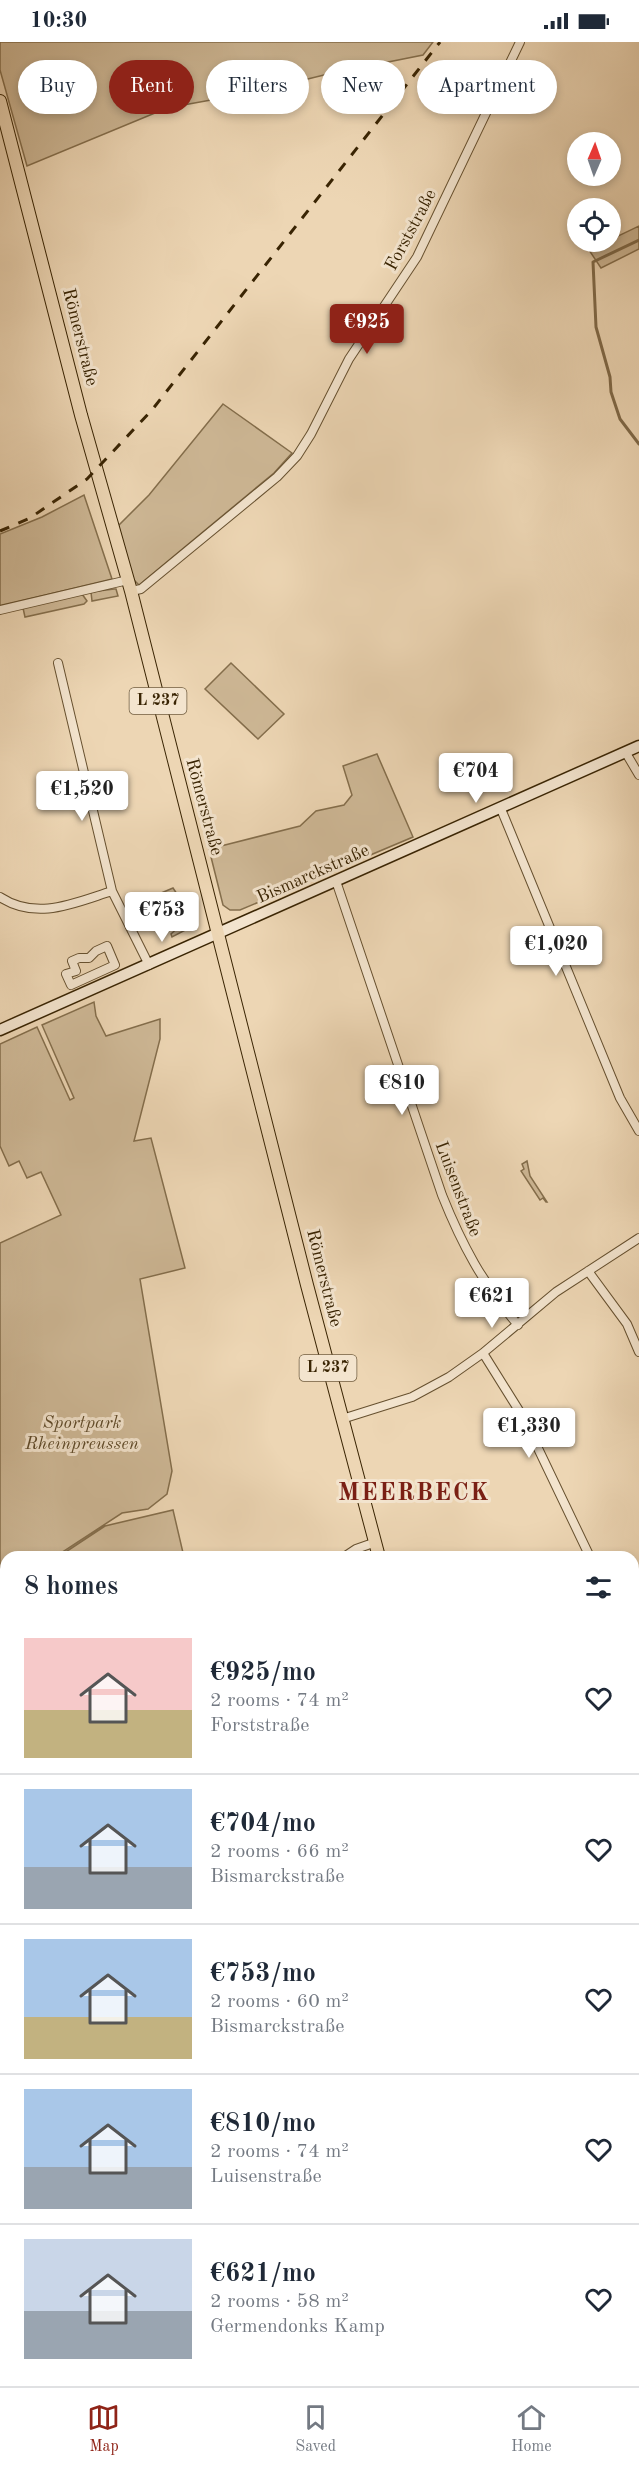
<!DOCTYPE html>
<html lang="en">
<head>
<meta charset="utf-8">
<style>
  :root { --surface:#fff; --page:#f6f6f7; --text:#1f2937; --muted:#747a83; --line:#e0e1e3; --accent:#8f2418 }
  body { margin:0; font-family:"Old Standard TT",serif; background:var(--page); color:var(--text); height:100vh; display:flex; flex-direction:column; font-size:22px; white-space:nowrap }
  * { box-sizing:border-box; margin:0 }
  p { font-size:20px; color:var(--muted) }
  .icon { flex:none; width:33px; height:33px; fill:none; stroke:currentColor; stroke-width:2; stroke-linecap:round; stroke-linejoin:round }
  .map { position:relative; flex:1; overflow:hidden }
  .sheet { position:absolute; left:0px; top:1509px; width:639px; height:836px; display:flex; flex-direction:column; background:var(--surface); border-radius:18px 18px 0 0; box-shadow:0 3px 9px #0003 }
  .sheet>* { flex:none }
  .top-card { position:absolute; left:18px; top:18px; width:603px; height:54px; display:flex; gap:12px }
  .needle { width:39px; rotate:2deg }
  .fabs { position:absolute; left:567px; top:90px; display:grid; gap:12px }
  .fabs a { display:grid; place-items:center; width:54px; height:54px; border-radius:50%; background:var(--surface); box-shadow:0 3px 9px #0003; font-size:30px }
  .price { position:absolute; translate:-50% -51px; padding:0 14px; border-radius:6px; background:#fff; color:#222; font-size:20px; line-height:39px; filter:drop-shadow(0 2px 3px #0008) }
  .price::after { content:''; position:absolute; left:50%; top:36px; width:18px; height:14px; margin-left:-9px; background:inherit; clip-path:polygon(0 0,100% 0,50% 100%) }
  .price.current { background:var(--accent); color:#fff }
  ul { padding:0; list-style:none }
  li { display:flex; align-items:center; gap:18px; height:150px; padding:0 24px }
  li+li { border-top:2px solid var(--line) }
  li span { display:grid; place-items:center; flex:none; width:168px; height:120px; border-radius:0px; color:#555 }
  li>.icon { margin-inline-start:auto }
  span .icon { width:72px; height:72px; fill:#fffc; stroke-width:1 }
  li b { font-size:26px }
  h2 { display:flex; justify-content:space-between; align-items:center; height:72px; padding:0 24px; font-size:26px }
  .chip { padding:0 21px; border-radius:27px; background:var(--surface); box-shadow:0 3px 9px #0003; font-size:21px; line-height:54px }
  .chip.current { background:var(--accent); color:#fff }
  .status { display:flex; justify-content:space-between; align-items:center; height:42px; padding:0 30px; background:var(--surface); direction:ltr }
  .status svg { height:16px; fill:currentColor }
  .tab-bar { display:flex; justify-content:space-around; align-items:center; height:84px; border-top:2px solid var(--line); background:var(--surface); font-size:16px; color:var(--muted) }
  .tab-bar a { display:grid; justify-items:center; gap:3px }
  .tab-bar .current { color:var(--accent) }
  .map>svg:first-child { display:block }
</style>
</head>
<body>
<div class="status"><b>10:30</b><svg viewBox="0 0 49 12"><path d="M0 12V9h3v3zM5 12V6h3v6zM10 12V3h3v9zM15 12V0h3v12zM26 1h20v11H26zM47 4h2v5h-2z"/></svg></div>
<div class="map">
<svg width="639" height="2344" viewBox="0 0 639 2344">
  <rect width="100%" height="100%" fill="#edd6b4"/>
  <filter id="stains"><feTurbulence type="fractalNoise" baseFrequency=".00333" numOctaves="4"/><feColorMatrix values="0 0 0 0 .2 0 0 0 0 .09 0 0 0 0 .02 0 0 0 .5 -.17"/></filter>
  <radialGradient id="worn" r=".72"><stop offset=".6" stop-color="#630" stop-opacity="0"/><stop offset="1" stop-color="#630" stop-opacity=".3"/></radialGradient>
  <path fill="#ceb896" stroke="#846e4c" stroke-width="1.5" d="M0,0H433L423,13L328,32L255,50L167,66L27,124L0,28Z
    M639,184V207L601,226L589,208Z
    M223,362L292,411L274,431L139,543L132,536L118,484L149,453Z
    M84,453L112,537L0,564V492L42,475Z
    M114,547H116L118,554L92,559L91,550Z
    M82,552L87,559L84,562L25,575L23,566Z
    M231,621L284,672L258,697L205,647Z
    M377,712L413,795L240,868H230L223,863L209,807L300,784L316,769L344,763L352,753L343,724Z
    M173,846L183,861L181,864C174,853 165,853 153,857L152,855Z
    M185,864L197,882L172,895L171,892L182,882L183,867Z
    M94,960L96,974L106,994L160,977V997L134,1099L151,1096L185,1226L140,1237L172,1429L167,1452L148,1467L122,1471L55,1515H6V1538L0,1530V1201L61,1173L41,1130L27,1136L19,1119L9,1124L0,1104V1002L37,985L70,1058L74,1056L42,983Z
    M527,1119L530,1134L547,1160H546L543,1156L540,1158L521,1129L524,1127L522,1122Z
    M173,1468L184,1515H58L105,1484Z
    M0,1534L6,1542V1670L0,1673Z
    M639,2253V2324L633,2326V2257Z
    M514,2339H591L592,2344H508Z"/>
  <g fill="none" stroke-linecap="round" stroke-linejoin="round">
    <path stroke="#806a49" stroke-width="3" d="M639,198L593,220L596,285L610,335L611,350L620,377L639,402"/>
    <g stroke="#66502f" stroke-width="10">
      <path id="street" d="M131,549L141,547L277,435L297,414L311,392L349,317L417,215L520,0
        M0,568L128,538
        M58,621L112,849L149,923
        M626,711L639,733
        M501,767L620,1056L639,1089
        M336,839L442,1153C462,1203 483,1242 518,1283
        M0,855C37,879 74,861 112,849
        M107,904L115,923L71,943L66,932L76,929L72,919L79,916H89L96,909Z
        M588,1229L627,1282L639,1310
        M483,1311L523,1375L590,1515
        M342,1377L412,1355L449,1335L483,1311L556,1250L639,1196
        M344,1515L356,1507L376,1500
        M633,1610L639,1624
        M4,1683H6
        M633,1750L639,1749
        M0,1778H6
        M633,1913L639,1911
        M0,2051L2,2090L0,2142
        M633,2081L639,2085
        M0,2182H6
        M633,2245L639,2241
        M167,2338L172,2344
        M222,2344L227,2338
        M300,2344L305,2338
        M484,2344L490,2338"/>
    </g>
    <g stroke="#392403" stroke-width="13">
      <path id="secondary" d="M0,988L639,704"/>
    </g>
    <g stroke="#392403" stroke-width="14">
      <path id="primary" d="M0,59L81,373L131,549L307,1243L379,1515
        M605,2338L606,2344"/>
    </g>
    <use href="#street" stroke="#f3e4ce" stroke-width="8"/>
    <use href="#secondary" stroke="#f3e4ce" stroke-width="10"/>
    <use href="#primary" stroke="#edd6b4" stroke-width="12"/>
    <path stroke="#392403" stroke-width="3" stroke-dasharray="10 10" stroke-linecap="butt" d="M0,489L30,476L87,437L152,368L440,0"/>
  </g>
  <g text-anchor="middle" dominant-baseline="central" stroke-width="6" stroke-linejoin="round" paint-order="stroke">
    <g fill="#f3e4ce" stroke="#715e40" stroke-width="1.5">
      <rect x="129.5" y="646" width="57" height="26" rx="4.5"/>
      <rect x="299.5" y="1313" width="57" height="26" rx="4.5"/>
    </g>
    <g font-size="16" font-weight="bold" fill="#392403">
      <text x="158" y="659">L 237</text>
      <text x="328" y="1326">L 237</text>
    </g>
    <g font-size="18" fill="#392403" stroke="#f3e4ce">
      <text transform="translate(411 188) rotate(-62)">Forststraße</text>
      <text transform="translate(80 295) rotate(76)">Römerstraße</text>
      <text transform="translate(204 765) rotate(75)">Römerstraße</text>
      <text transform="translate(313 832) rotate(-24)">Bismarckstraße</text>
      <text transform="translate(458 1147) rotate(69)">Luisenstraße</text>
      <text transform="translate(324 1236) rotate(76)">Römerstraße</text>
    </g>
    <g font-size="18" font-style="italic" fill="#5e4928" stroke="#f3e4ce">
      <text x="82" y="1381">Sportpark<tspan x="82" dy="21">Rheinpreussen</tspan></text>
    </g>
    <g font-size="24" font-weight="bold" letter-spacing="1.5" fill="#7a1f14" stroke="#f3e4ce">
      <text x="414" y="1452">MEERBECK</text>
    </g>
  </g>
  <rect width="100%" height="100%" filter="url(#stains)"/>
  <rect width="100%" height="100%" fill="url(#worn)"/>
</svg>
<div class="fabs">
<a><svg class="needle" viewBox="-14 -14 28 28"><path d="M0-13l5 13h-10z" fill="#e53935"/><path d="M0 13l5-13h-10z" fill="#747a83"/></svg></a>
<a><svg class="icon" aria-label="locate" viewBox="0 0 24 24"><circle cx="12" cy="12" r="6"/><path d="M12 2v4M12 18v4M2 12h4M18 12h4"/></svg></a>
</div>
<b class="price current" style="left:367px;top:313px">€925</b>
<b class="price" style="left:476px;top:762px">€704</b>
<b class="price" style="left:82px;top:780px">€1,520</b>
<b class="price" style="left:162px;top:901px">€753</b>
<b class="price" style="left:556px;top:935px">€1,020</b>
<b class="price" style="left:402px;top:1074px">€810</b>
<b class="price" style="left:492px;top:1287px">€621</b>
<b class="price" style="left:529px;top:1417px">€1,330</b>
<div class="top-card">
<a class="chip">Buy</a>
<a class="chip current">Rent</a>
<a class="chip">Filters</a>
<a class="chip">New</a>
<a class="chip">Apartment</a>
</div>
<section class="sheet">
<h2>8 homes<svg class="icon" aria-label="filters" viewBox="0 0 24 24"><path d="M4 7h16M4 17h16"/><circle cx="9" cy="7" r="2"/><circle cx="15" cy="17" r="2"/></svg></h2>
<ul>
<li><span style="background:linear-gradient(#f6c9c9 60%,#c2b280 0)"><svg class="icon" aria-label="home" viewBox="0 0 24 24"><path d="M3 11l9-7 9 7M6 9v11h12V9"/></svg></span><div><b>€925/mo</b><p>2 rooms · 74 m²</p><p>Forststraße</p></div><svg class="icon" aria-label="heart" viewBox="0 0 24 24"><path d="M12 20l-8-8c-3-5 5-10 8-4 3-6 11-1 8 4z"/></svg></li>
<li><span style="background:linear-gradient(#a9c7e8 65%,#9aa5b1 0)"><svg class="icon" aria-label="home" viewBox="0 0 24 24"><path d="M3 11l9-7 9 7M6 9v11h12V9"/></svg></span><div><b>€704/mo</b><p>2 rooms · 66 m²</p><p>Bismarckstraße</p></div><svg class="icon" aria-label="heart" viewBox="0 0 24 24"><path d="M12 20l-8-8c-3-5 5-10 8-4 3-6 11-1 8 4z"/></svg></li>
<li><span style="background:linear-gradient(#a9c7e8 65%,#c2b280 0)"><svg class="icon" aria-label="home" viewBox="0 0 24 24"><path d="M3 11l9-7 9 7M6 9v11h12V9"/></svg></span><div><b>€753/mo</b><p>2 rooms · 60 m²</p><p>Bismarckstraße</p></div><svg class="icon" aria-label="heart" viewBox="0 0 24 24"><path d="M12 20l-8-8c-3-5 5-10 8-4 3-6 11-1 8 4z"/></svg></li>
<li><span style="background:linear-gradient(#a9c7e8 65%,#9aa5b1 0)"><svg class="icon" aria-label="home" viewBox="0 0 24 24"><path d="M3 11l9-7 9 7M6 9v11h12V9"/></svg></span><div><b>€810/mo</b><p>2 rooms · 74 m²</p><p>Luisenstraße</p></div><svg class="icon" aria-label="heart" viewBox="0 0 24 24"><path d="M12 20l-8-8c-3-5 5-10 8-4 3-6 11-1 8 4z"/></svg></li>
<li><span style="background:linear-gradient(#c9d6e8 60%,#9aa5b1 0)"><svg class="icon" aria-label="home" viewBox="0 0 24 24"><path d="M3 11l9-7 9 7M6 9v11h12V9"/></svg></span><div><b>€621/mo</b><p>2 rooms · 58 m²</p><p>Germendonks Kamp</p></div><svg class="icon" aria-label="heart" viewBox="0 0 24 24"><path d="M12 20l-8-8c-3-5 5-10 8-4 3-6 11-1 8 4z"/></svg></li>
</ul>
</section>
</div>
<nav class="tab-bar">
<a class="current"><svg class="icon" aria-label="map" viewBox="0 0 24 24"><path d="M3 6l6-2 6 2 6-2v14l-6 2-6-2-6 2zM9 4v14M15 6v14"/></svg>Map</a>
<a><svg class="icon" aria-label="saved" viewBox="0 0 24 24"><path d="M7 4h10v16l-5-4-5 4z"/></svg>Saved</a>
<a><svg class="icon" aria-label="home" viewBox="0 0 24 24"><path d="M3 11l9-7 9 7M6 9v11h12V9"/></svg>Home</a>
</nav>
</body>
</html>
